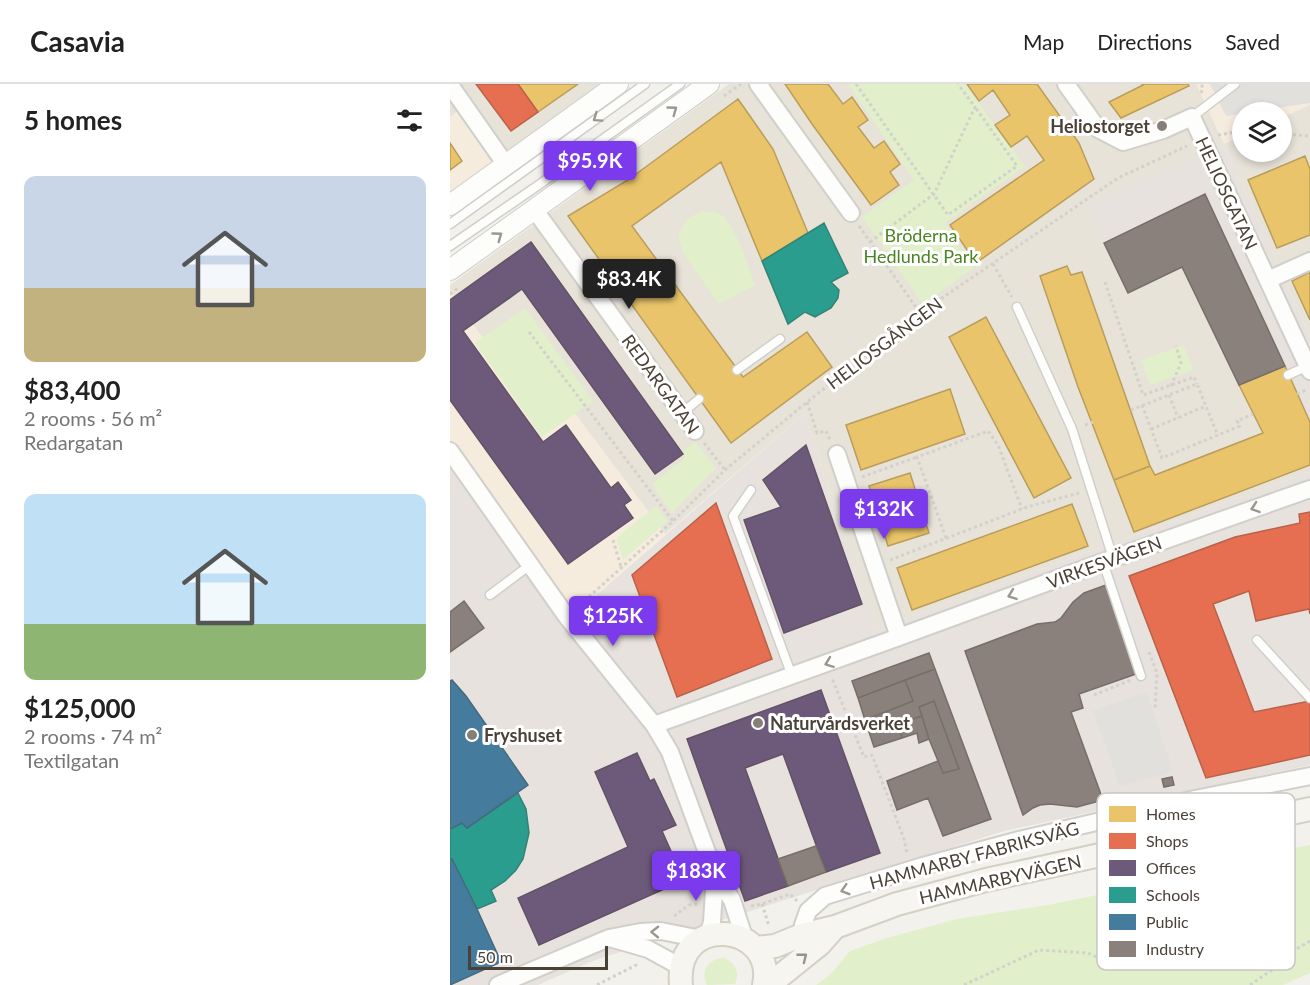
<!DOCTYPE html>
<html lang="en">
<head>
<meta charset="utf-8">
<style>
  :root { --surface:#fff; --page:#f6f6f6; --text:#222; --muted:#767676; --line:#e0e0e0; --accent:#7c3aed }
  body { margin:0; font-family:Lato,sans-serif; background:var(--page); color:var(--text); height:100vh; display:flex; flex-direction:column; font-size:22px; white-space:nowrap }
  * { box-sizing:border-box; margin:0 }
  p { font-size:20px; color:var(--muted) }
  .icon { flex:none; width:33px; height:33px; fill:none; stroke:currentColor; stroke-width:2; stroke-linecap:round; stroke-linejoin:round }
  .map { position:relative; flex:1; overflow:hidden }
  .sheet { display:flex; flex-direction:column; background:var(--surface); width:450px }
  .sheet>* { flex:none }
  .fabs { position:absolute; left:782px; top:18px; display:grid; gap:12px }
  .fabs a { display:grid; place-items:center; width:60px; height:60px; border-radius:50%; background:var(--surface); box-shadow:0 3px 9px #0003; font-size:30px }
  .scale { position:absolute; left:18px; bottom:15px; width:140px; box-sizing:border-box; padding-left:6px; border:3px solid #4b4237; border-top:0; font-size:16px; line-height:21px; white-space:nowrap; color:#4b4237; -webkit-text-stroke:4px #fff; paint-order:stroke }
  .price { position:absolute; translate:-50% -51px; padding:0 14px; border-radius:6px; background:var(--accent); color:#fff; font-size:20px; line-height:39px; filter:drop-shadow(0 2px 3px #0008) }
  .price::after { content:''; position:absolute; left:50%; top:36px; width:18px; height:14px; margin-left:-9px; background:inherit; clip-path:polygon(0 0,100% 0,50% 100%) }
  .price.selected { background:#222; color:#fff }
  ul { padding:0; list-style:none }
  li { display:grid; align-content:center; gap:12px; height:318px; padding:0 24px }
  li span { display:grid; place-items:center; height:186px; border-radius:12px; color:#555 }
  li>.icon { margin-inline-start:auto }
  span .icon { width:108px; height:108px; fill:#fffc; stroke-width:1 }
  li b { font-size:26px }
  h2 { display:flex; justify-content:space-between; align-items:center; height:72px; padding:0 24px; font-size:26px }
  header { display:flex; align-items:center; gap:36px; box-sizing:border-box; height:84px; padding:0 30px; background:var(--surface); border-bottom:2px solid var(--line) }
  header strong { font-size:28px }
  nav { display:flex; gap:33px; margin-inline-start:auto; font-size:21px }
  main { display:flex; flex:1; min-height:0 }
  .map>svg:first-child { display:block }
</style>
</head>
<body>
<header>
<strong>Casavia</strong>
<nav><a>Map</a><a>Directions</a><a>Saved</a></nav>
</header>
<main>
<section class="sheet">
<h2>5 homes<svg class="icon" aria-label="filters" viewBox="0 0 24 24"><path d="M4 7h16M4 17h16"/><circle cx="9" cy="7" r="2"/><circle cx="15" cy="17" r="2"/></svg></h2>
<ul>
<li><span style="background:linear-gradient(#c9d6e8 60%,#c2b280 0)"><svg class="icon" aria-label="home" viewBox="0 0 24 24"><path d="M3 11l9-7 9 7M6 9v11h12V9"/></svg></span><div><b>$83,400</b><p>2 rooms · 56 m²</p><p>Redargatan</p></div></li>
<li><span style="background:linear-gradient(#bfe0f5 70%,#8fb573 0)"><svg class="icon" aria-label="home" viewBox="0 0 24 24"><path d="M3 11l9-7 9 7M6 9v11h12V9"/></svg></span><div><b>$125,000</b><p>2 rooms · 74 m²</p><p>Textilgatan</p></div></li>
</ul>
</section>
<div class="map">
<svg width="860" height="901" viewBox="0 0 860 901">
  <rect width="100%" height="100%" fill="#f3f1ec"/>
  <path fill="#e8e3d9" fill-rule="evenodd" d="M0,0H151L49,73L0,33Z
    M279,0H860V252L774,60L732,183L789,301L847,310L860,338V388L425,545L354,330L215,450L126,331L42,267L0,208V201ZM792,28H831V68H792Z"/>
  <path fill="#f6ecde" d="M746,0H860V21L831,34V28H792V52L774,60Z
    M13,23L49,73L0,109V33Z
    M0,208L42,267L126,331L215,450L118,536L0,377Z"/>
  <path fill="#e7e2dd" d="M774,60L860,252V338L835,282L789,301L732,184L678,209L637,122Z
    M354,330L425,545L860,388V681L554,747L145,876L88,901H0V377L118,536Z"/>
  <path fill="#e1efca" d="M398,0H515L575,82L495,139L525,183L473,220L412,133L464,96Z
    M251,127C257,128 265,127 270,130C286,141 298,182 305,201L269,220L233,169L228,152L236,136Z
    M75,224L143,317L92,353L25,259Z
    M734,261L743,286L700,301L691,276Z
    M245,358L266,384L222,429L202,400L235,374L232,368Z
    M206,422L218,437L173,476L166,454Z
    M860,761V889L833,901H366L381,890L400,867L437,854L507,835L598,821L692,802L828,767Z
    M273,874C286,878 290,888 285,900L257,901C250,887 258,875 273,874Z"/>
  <path fill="#e2e0dc" d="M760,0H860V19L800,28H792V30L776,32Z
    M696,608L724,688L670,702L643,627Z"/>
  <path fill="#e9c46a" stroke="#ba9d5b" stroke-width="1.5" d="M68,0H128L88,28Z
    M335,0H378L393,20L402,13L418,36L408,43L424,64L434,57L450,80L440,88L449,101L421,121L362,40Z
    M517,0H587L629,59L644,95L526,179L500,141L594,76L577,52L561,63L545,41L560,31L543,6L529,17Z
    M692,0H738L739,2L671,34L659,18L693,1Z
    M288,15L323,65L358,149L312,177L271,78L182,142L293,293L357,248L382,283L281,359L118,132L178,96Z
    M0,59L12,77L0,86Z
    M855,72L860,85V151L827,164L798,96Z
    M617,182L621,191L632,188L700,382L664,396L628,303L590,192Z
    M860,188V236L842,197Z
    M536,233L621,394L584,414L499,253Z
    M835,282L860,338V381L684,448L664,396L700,382L705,391L813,349L789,301Z
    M500,305L515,350L411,386L396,341Z
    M460,389L479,449L438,462L419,402Z
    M622,420L638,462L462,526L447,484Z"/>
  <path fill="#e76f51" stroke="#b86249" stroke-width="1.5" d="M26,0H68L88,28L61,47Z
    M266,419L322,575L227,613L182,491Z
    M860,428V530L859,525L806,537L799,507L763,520L804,628L860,617V671L756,694L679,492L785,453L850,439L849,430Z"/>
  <path fill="#6d597a" stroke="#635266" stroke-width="1.5" d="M81,158L233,370L205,390L72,205L13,247L93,358L116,341L161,404L168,398L181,416L174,421L183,434L118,480L0,316V216Z
    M356,361L412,520L334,549L294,436L331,423L313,396Z
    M371,606L430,769L376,788L333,670L295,684L338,802L295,817L237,655Z
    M187,669L200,697L204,695L226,741L212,747L234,796L89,861L68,814L178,763L145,688Z"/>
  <path fill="#2a9d8f" stroke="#348275" stroke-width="1.5" d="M374,139L398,189L381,198L389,206L388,214L381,224L365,233L355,228L338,240L312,177Z
    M68,709L76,725L79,749L73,775L66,786L55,797L41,806L46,817L27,825L2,775L0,776V745L12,739L17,744Z"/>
  <path fill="#457b9d" stroke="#476a7e" stroke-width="1.5" d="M2,596L16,612L78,701L17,744L12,739L0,745V597Z
    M2,775L27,825L51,878L0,901V776Z"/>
  <path fill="#8a817c" stroke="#776e67" stroke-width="1.5" d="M755,110L835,282L789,301L732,183L678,209L654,159Z
    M656,501L686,590L629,610L633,624L621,628L653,716L627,723L600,720L590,721L583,724L573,731L515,567L587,540L605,538L611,534L623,518L634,509Z
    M14,517L34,544L0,568V528Z
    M479,569L485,585L408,614L402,597Z
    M485,585L541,735L493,752L478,714L447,726L437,697L488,677L493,689L509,685L484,617L469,623L472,632L448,640L452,654L424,663L415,636L463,617L455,596Z
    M455,596L463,617L415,636L408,614Z
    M484,617L509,685L493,689L479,655L469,623Z
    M472,632L479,655L469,659L467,649L452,654L448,640Z
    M722,693L724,701L714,703L712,695Z
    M366,762L376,788L338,802L328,775Z"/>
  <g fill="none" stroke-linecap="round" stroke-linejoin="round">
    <g stroke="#d1cfca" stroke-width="11">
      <path id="service" d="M742,33L785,0
        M0,140L195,0
        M0,162L90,100L230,0
        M567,223L622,345L663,474
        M287,286L330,255
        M838,291L860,281
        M232,329L249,315
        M301,406L283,432L342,592
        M653,478L691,592
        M40,511L80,481
        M807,556L860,614"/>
    </g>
    <g stroke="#d1cfca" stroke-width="20">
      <path id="minor" d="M308,0L401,129
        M616,0L648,45L673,58L713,46L742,33L860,287
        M0,1L56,81
        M84,125L245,347
        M818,196L860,177
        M0,367L117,533L204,641L220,668L265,790L282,816L295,856
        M387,370L449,553
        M204,641L449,553L653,478L860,405
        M352,851L353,841L358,827L375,812L473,782L569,756L745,715L860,692
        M258,852L262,838L265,790
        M163,855L198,865L231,883
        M48,901L159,854L190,848L211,847L251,855"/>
    </g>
    <g stroke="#d1cfca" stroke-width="22">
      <path id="tertiary" d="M0,121L168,0
        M0,186L259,0"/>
    </g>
    <g stroke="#d4d0c4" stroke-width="26">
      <path id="secondary" d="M305,864L325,862L352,851L385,843L447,820L536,796L860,725
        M231,901C224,827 327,839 314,901
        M319,901L370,860L385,843"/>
    </g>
    <path stroke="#d3d1cb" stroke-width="3" stroke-dasharray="3 3" stroke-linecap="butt" d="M406,0L498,131L567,82L525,23
      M751,9L753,4L751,0
      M274,12L291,0
      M831,50L860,52
      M768,51L792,47
      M409,142L470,229
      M420,158L484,110L525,23L508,0
      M543,180L562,213
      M655,198L693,311L744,293L747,300
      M0,210L8,204
      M79,248L223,437
      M721,302L731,279L726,262
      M847,310L858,305
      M719,311L728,334
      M357,318L367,349L376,347L380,356
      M692,321L712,374L790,342L787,337L803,330
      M681,326L747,300L768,352
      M635,341L643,338
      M701,345L756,322
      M254,359L275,386
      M412,393L467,373
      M496,454L467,373L538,347L548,361L572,425
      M163,456L171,483
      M440,476L577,423L629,409
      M130,521L223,437L275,386L357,318L470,229L668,94L737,62
      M699,568L707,589L705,624
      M384,596L383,597L414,673L422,671L454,755L457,769
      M644,611L681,596
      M312,820L319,842
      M301,822L312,820L340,810L347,817
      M224,832L239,821L247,820
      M147,901L188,880
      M514,901L589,866L638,869L671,884L719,883L752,874L801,868L843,867
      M800,901L835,877L843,867L860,857"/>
    <use href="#service" stroke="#fdfdfc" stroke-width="8"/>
    <use href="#minor" stroke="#fdfdfc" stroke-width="16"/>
    <use href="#tertiary" stroke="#fdfdfc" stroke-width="20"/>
    <use href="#secondary" stroke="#f7f5f0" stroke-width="22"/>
  </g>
  <defs><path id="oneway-chevron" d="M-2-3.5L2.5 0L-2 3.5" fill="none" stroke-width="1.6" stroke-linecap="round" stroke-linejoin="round" transform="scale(1.5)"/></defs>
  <g stroke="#9b9690">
    <use href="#oneway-chevron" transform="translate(223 26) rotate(-36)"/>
    <use href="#oneway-chevron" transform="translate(147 34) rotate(145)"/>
    <use href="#oneway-chevron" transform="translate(48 152) rotate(-36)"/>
    <use href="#oneway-chevron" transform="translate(805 424) rotate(161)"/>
    <use href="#oneway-chevron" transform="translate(562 511) rotate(160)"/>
    <use href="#oneway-chevron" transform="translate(379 579) rotate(160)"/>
    <use href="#oneway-chevron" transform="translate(395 806) rotate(163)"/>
    <use href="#oneway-chevron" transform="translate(205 848) rotate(-179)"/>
  </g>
  <use stroke="#98938a" href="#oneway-chevron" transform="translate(353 873) rotate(-38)"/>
  <g fill="#867f76" stroke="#fff" stroke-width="2">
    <circle cx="712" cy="42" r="6"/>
    <circle cx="308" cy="639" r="6"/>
    <circle cx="22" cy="651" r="6"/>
  </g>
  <g text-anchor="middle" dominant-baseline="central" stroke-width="6" stroke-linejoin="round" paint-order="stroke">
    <g font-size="18" font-weight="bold" fill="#4b4237" stroke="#fff" text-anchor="start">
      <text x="700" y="42" text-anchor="end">Heliostorget</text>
      <text x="320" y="639">Naturvårdsverket</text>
      <text x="34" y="651">Fryshuset</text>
    </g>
    <g font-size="18" fill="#4b4237" stroke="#fff">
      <text transform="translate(777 109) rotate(65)">HELIOSGATAN</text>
      <text transform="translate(434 259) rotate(-37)">HELIOSGÅNGEN</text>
      <text transform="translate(211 300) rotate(54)">REDARGATAN</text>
      <text transform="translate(654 478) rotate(-20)">VIRKESVÄGEN</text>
      <text transform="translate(524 771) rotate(-15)">HAMMARBY FABRIKSVÄG</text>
      <text transform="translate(550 795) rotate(-13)">HAMMARBYVÄGEN</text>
    </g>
    <g font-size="18" fill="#4b8423" stroke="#fff">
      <text x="471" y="151">Bröderna<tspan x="471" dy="21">Hedlunds Park</tspan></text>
    </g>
  </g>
  <rect x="647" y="709" width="198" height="177" rx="9" fill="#fff" stroke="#c9c6c3" stroke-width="1.5"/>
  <rect x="659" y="722" width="27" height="16" fill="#e9c46a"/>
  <rect x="659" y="749" width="27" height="16" fill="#e76f51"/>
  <rect x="659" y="776" width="27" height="16" fill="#6d597a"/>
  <rect x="659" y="803" width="27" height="16" fill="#2a9d8f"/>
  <rect x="659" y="830" width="27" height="16" fill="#457b9d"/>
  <rect x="659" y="857" width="27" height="16" fill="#8a817c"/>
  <g font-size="16" fill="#4b4237">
    <text x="696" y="736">Homes</text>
    <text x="696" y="763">Shops</text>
    <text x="696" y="790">Offices</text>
    <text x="696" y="817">Schools</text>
    <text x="696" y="844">Public</text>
    <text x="696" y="871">Industry</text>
  </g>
</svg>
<div class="fabs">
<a><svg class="icon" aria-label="layers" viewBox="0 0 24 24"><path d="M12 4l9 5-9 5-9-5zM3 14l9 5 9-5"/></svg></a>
</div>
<div class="scale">50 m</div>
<b class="price" style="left:140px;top:108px">$95.9K</b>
<b class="price selected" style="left:179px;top:226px">$83.4K</b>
<b class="price" style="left:434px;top:456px">$132K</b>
<b class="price" style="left:163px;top:563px">$125K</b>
<b class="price" style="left:246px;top:818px">$183K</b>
</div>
</main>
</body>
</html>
